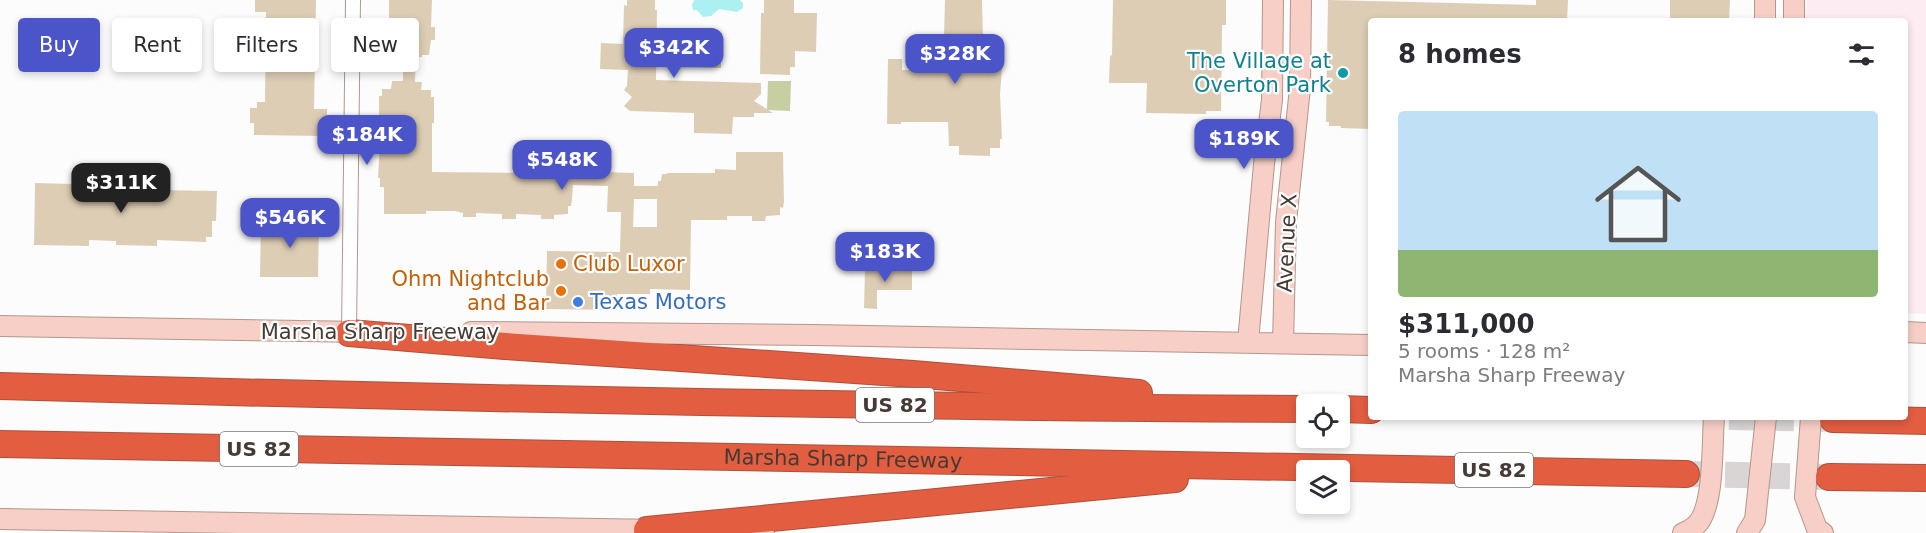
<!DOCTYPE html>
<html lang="en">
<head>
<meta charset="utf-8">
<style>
  :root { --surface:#fff; --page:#f7f7f7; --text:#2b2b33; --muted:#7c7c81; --accent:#4c54c9 }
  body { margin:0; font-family:"DejaVu Sans",sans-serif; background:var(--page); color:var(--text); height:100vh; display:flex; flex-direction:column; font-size:22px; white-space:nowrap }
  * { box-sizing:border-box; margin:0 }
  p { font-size:20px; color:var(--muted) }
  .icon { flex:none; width:33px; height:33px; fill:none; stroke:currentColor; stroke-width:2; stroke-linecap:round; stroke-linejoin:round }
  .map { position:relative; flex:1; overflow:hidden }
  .drawer { position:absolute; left:1368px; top:18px; width:540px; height:402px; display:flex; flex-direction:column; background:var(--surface); border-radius:6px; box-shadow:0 3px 9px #0003 }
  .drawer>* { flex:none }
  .banner { position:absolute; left:18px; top:18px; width:570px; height:54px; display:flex; gap:12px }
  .controls { position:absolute; left:1296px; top:394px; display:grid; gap:12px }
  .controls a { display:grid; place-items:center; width:54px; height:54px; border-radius:6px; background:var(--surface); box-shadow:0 3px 9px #0003; font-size:30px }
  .price { position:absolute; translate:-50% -51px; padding:0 14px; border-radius:12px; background:var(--accent); color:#fff; font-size:20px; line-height:39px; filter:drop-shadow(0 2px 3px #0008) }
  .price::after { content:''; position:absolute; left:50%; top:36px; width:18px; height:14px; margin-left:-9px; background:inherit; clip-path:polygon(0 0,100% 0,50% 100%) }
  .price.active { background:#222; color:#fff }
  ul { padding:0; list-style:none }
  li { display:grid; align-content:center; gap:12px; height:318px; padding:0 30px }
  li span { display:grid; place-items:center; height:186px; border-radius:6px; color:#555 }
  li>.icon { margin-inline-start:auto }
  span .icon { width:108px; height:108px; fill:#fffc; stroke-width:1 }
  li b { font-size:26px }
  h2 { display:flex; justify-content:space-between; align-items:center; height:72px; padding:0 30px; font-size:26px }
  .chip { padding:0 21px; border-radius:6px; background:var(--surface); box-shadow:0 3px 9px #0003; font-size:21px; line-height:54px }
  .chip.active { background:var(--accent); color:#fff }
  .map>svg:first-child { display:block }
</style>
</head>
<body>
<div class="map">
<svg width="1926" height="533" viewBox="0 0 1926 533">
  <rect width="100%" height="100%" fill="#fcfcfc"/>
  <path fill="#fdedf2" d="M1807,0H1926V314L1905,313V21H1805Z"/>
  <path fill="#c7cea1" d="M672,43H721V68L671,67Z
    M768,81H791L790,111L767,110Z"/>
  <path fill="#acf0f1" d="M694,0H740L743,3V8L737,12L719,9L711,16L703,17L697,10H693L692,5Z"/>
  <path fill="#ddcdb5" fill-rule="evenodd" d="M255,0H316L314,109H327V124H322V136L254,135V123H250V108H257V102H265L266,12H255Z
    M389,0H432L431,27H435V40H431L429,55H422V57H416L415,82H422L421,90H431V97H434V123H432V172L542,173V168H555V148H569V171L634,173V186H658V181H661L662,174H667V173H715V169L736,170V152H783L784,202L783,208L780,207V215L766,216L765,221H752V216H727V220H691L690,290L650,289V294H617V310L546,309L547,251L620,252L621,212H607L608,186L573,185L572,200L571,206H568V214L554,215V219H541V215L516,214V219H502V214L476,213V217H463V213L455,211H426V214H384V187H380V178H378L381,122H379V96H382V89H391L392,81H403V57H397V54H389L388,39H384V27H389ZM634,199H657V227H633Z
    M627,0H655V10H657L656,80L761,83V94L754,101L773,113H754V117H733L732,134L694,133V113L630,111L624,106L632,97L624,90L627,86L628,70L600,69L601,43L623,44L624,5L627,6Z
    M764,0H794V13H817L816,52L795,51V67H790V75L760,74L761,13H764Z
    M945,0H982L983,40H992V48H1001V56H1003L1000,94L1002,139H1000V148H990V156L959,155V146H949L948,122H901V124H887L888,59H902V70L949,71V36H944Z
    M1113,0H1226V25H1222L1221,111H1206V114L1146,113L1147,83H1109L1110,56L1112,55Z
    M1328,0L1536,5V0H1568L1567,21H1371V129L1341,128V126H1329V122H1326Z
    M1670,0H1730L1729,21H1670Z
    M109,179L157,180L156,190L217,191L216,221H212V237H206V242L157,240V246L116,245V241L89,240V246L34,245L35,183L109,185Z
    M261,222H319L318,277H260Z
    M865,269H912V290H877V309L864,308Z"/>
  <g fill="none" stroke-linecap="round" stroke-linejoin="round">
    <path stroke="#d8d5d4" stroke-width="26" stroke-dasharray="26 13" stroke-linecap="butt" d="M1729,417L1833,419
      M1686,474L1829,477"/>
    <g stroke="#b3978c" stroke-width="16">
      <path id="street" d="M349,333L353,0"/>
    </g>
    <g stroke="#b3978c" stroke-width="22">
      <path id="secondary" d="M1765,21V0
        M1794,21V0
        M0,326L363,332
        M471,332L813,335L1371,345
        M1905,332L1926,333
        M1248,342L1264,164L1272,100L1273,0
        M1283,343L1286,222L1300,88L1301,0
        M1811,417L1805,497L1817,529L1823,533
        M0,519L660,530
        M726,532L764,533
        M1683,533C1691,530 1697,526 1701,519C1714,496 1712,444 1714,417
        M1747,533L1755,520L1766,417"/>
    </g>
    <g stroke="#ac513d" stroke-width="28">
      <g id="highway">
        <path d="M349,333L505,346L913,374L1139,393"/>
        <path d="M0,386C435,398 871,407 1306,409"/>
        <path d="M1340,409L1371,410"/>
        <path d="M1833,419L1926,421"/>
        <path id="s1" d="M0,444L1686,474"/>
        <path d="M1829,477L1926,478"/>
        <path d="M647,530L1175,479"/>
      </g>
    </g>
    <use href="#street" stroke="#fff" stroke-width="14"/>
    <use href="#secondary" stroke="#f7cfc6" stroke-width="20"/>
    <use href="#highway" stroke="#e35e41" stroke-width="26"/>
  </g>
  <circle fill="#0f9aa8" stroke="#fff" stroke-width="2" cx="1343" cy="73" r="6"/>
  <g fill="#e8710a" stroke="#fff" stroke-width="2">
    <circle cx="561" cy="264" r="6"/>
    <circle cx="561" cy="291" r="6"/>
  </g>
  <circle fill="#3f7fe0" stroke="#fff" stroke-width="2" cx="578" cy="302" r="6"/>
  <g text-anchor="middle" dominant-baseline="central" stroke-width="4.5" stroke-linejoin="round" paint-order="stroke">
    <g fill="#fff" stroke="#7e7572" stroke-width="1.5">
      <rect x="856" y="388" width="78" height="34" rx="4.5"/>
      <rect x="220" y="432" width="78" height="34" rx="4.5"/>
      <rect x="1455" y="453" width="78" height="34" rx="4.5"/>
    </g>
    <g font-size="20" font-weight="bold" fill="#463a35">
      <text x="895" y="405">US 82</text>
      <text x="259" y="449">US 82</text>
      <text x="1494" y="470">US 82</text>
    </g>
    <g font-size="21" fill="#0d838f" stroke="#fff" text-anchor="end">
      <text x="1331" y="61">The Village at<tspan x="1331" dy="24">Overton Park</tspan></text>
    </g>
    <g font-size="21" fill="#463a35" stroke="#fff">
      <text transform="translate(1287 243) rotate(-87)">Avenue X</text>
      <text x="380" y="332">Marsha Sharp Freeway</text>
      <text stroke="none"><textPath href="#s1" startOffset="843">Marsha Sharp Freeway</textPath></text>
    </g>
    <g font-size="21" fill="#c56008" stroke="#fff" text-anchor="start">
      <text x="573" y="264">Club Luxor</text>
      <text x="549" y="279" text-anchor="end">Ohm Nightclub<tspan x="549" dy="24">and Bar</tspan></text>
    </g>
    <g font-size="21" fill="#366cbe" stroke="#fff" text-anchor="start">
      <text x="590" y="302">Texas Motors</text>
    </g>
  </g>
</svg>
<div class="controls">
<a><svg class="icon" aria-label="locate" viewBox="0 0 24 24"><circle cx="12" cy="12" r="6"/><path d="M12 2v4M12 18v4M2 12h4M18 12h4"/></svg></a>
<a><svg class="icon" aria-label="layers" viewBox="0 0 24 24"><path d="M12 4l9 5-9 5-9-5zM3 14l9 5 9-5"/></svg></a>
</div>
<b class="price" style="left:674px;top:79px">$342K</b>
<b class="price" style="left:955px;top:85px">$328K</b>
<b class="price" style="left:367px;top:166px">$184K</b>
<b class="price" style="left:1244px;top:170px">$189K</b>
<b class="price" style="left:562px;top:191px">$548K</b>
<b class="price active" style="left:121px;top:214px">$311K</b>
<b class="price" style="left:290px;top:249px">$546K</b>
<b class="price" style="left:885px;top:283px">$183K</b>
<div class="banner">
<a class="chip active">Buy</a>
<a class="chip">Rent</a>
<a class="chip">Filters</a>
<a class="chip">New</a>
</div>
<section class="drawer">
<h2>8 homes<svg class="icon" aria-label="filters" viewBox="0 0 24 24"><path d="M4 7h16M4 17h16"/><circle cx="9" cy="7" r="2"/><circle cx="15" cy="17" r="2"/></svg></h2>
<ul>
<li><span style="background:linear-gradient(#bfe0f5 75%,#8fb573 0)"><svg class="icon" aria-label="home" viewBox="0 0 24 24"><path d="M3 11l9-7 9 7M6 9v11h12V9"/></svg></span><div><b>$311,000</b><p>5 rooms · 128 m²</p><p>Marsha Sharp Freeway</p></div></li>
</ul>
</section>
</div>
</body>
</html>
